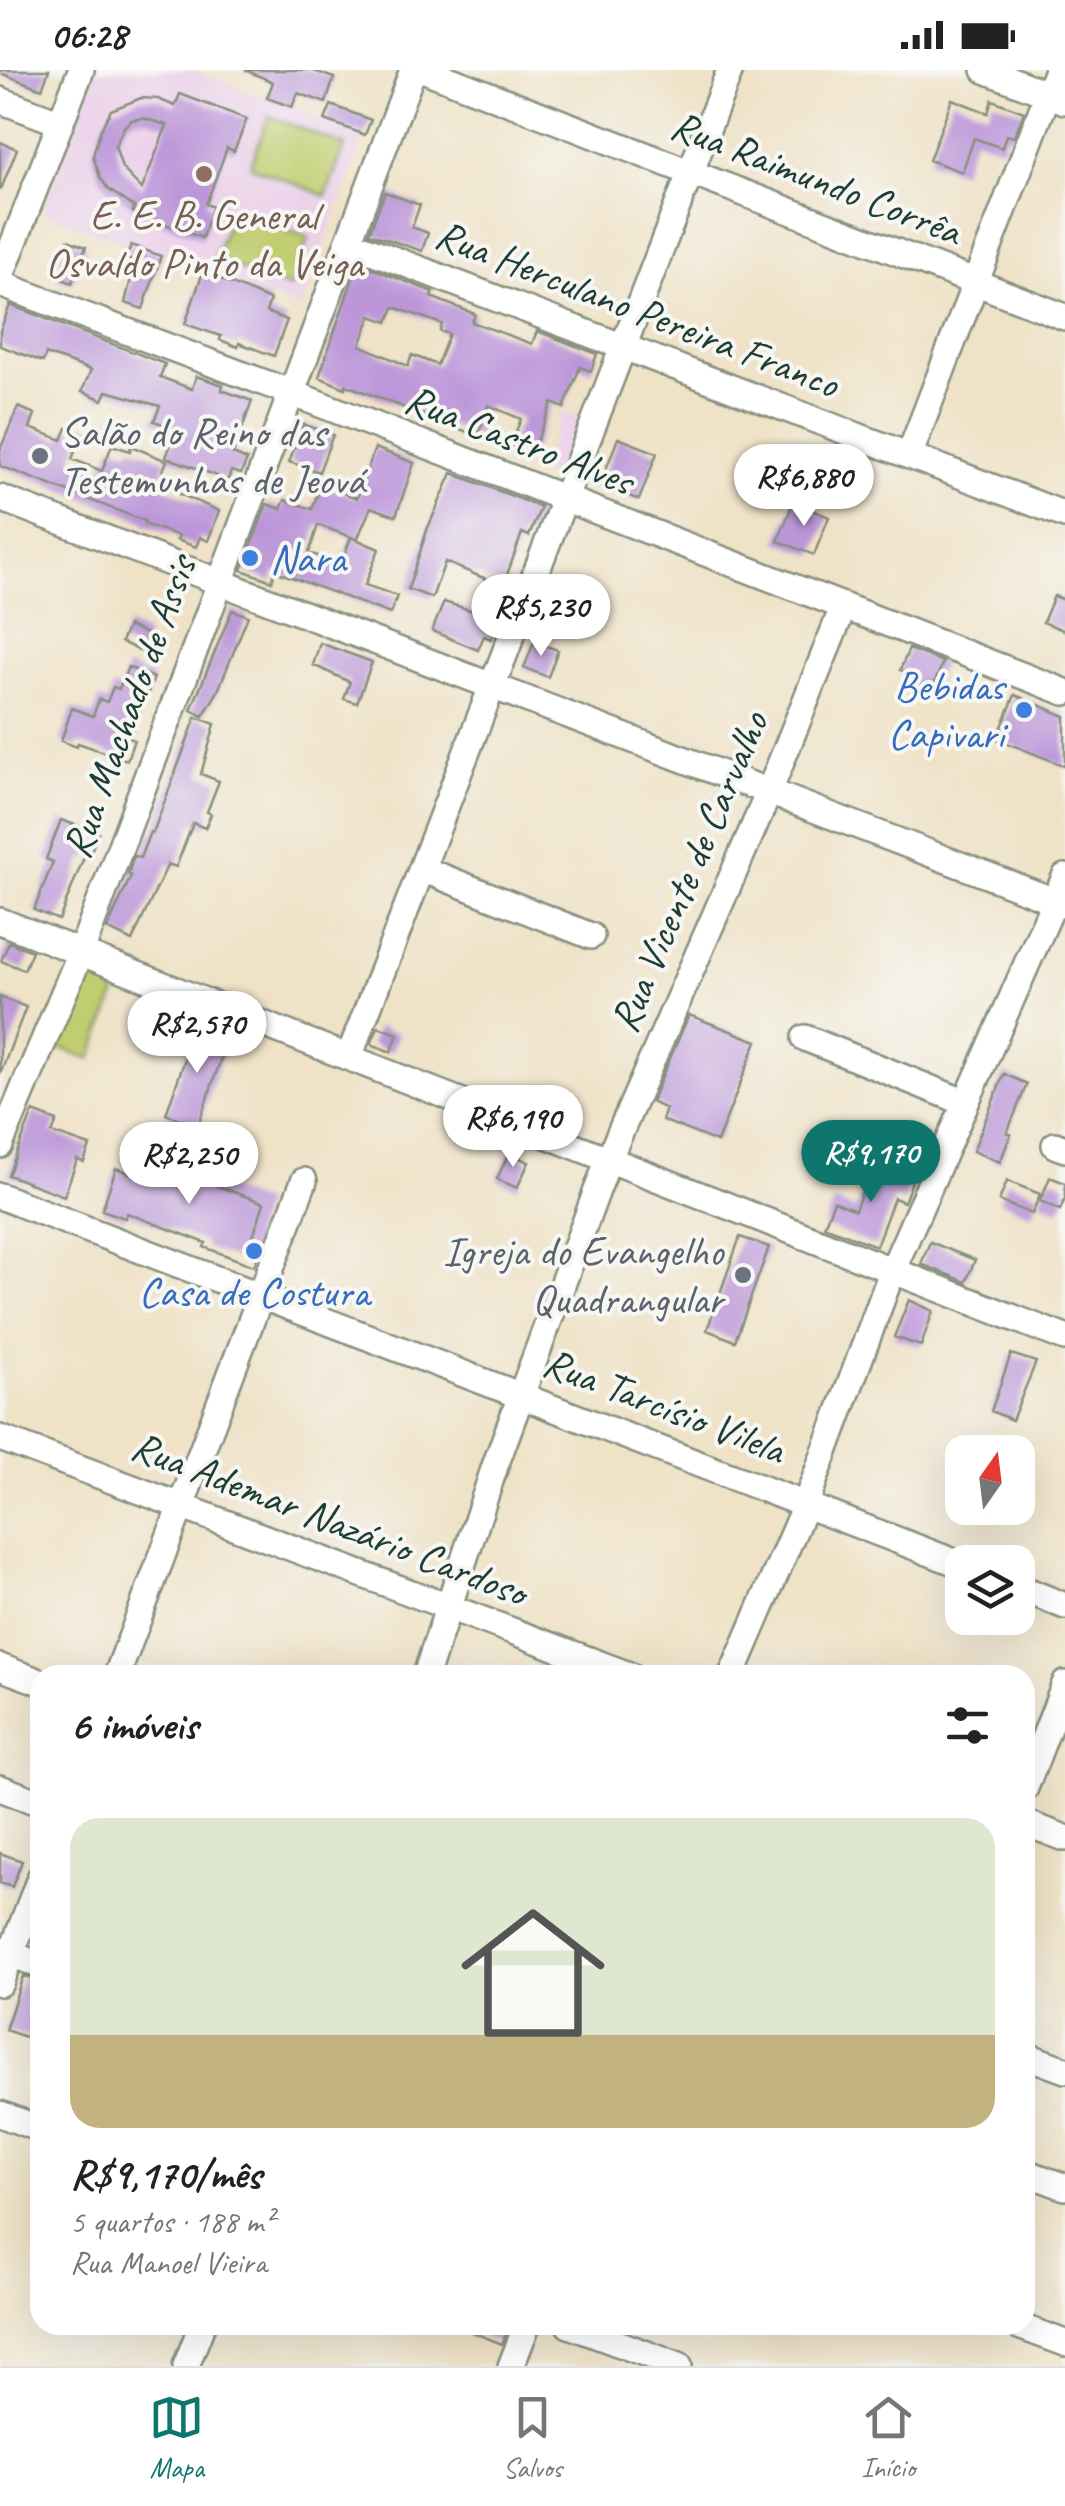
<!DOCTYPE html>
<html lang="pt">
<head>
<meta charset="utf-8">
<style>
  :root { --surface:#fff; --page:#f2f2f2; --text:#222; --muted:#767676; --line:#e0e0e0; --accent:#0f766e }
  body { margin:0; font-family:Caveat,sans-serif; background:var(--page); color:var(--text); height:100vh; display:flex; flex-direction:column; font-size:38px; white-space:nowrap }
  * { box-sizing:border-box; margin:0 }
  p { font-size:32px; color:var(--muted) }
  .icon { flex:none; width:55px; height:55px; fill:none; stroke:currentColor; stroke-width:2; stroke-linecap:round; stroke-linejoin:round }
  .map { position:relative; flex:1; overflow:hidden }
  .drawer { position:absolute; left:30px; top:1595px; width:1005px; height:670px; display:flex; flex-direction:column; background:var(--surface); border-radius:30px; box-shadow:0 10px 40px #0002 }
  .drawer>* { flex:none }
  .needle { width:65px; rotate:14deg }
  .buttons { position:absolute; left:945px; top:1365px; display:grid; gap:20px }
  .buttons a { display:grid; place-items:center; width:90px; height:90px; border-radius:20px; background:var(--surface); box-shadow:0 10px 40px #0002; font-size:50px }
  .price { position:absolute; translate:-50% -85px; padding:0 22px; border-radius:35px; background:#fff; color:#222; font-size:32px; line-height:65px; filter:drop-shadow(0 2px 5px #0008) }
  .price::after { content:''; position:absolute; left:50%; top:60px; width:30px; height:22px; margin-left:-15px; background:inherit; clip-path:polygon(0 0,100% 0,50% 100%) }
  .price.current { background:var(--accent); color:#fff }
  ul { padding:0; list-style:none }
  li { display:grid; align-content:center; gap:20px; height:530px; padding:0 40px }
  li+li { border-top:2px solid var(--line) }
  li span { display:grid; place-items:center; height:310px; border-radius:30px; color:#555 }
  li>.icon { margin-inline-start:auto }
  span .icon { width:180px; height:180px; fill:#fffc; stroke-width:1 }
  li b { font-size:42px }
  h2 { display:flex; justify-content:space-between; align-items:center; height:120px; padding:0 40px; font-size:42px }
  .status { display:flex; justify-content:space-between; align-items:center; height:70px; padding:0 50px; background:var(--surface); direction:ltr }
  .status svg { height:28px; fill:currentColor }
  .menu { display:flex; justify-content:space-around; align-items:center; height:140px; border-top:2px solid var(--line); background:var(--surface); font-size:28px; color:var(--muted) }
  .menu a { display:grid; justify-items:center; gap:5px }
  .menu .current { color:var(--accent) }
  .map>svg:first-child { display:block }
</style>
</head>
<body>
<div class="status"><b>06:28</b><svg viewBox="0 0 49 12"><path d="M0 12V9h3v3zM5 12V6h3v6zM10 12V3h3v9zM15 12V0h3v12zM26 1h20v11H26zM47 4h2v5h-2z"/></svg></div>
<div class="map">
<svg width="1065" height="2296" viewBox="0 0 1065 2296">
  <rect width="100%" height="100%" fill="#f6f6f2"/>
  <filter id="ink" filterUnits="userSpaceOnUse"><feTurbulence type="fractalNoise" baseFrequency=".01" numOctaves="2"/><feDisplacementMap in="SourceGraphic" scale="20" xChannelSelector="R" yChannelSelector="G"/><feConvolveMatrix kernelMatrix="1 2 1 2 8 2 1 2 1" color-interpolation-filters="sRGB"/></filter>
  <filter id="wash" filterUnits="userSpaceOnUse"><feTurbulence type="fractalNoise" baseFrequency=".0048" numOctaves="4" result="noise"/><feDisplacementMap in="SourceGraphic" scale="40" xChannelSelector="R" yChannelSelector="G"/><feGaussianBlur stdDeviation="2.25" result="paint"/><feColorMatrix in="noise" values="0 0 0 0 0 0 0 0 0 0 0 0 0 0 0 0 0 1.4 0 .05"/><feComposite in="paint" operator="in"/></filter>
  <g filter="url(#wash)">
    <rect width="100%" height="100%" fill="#efe2c7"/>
    <path fill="#ecd1ea" d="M96,0H193L365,65L300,238L42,142Z
      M562,342L588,351L565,411L540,402Z"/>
    <path fill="#c0cd6f" stroke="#708552" stroke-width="2.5" d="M269,46L345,76L326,126L250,96Z
      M233,139L309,168L290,218L214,189Z
      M87,895L122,908L91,989L55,976Z"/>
    <g id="blocks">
      <path fill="#bc96d9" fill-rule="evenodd" d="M0,0H49L42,19L0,3Z
        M245,0H311L334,8L326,33L298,23L292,37L267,28L273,12Z
        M180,24L247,49L234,81L227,78L206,134L213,137L202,168L133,142L134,137L108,119L100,107L93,86L100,61L111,40L141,28L158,29L175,36ZM143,48L167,55L142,119L122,98L115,76L124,57L131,50Z
        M952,29L988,43L992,30L1024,42L1014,67L1006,65L1002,78L974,68L962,102L929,90Z
        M331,35L371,50L365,65L325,50Z
        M0,72L17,79L1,119H0Z
        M385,122L420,135L412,157L428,163L422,181L369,163Z
        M68,170L86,177L72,213L54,206Z
        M131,175L161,186L143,239L125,233L135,192L126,189Z
        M358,193L433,222L431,227L475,244L472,252L532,274L537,261L597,284L591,301L580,297L564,338L552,333L531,385L510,376L521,349L488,335L478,366L346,315L345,318L319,307ZM394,237L442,254L440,261L449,264L437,295L412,285L408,296L360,275L371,246L388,252Z
        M203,202L270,230L266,242L287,250L274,286L239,273L238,277L220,270L221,266L185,254Z
        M10,235L165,294L160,307L192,319L196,306L223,315L222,320L252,331L233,384L247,390L241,404L231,401L228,410L166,387L177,359L154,351L160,336L107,321L103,330L82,321L91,300L46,284L43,292L0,276V261Z
        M18,337L35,344L30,358L62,370L67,358L82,364L72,389L102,401L112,375L130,381L131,376L167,391L157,414L219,441L208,471L200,467L196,477L177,470L179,466L144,454L145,451L0,396V380Z
        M303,354L333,365L319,402L289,392Z
        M618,368L657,383L639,430L600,415Z
        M375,378L414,393L396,446L371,437L357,470L351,467L379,479L365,515L397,526L390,544L275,501L272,511L242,500L267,434L281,439L285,430L312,439L321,415L357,428ZM318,455L351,467L341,494L309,483Z
        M452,403L541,437L529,466L522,463L503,516L445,492L432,528L408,519L427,460Z
        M793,433L829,447L814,485L778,471Z
        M1054,526L1065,530V561L1043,552Z
        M444,532L499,549L491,569L484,566L478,580L432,561Z
        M232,540L248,546L217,623L203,646L191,640Z
        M128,556L147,564L140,581L121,572Z
        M534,572L558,580L548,607L524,598Z
        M320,573L372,592L357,633L344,629L350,612L313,595Z
        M909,579L943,592L931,622L910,615L914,605L900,600Z
        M128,597L154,608L129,668L134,670L127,690L78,673L77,677L61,671L72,638L93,646L99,629L107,632L113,617L119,619Z
        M1015,625L1065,646V696L997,669Z
        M196,647L215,654L201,704L219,711L207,742L211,744L205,758L193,753L176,797L168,794L132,871L107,859L131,806L128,804L134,786L140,788L150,762L153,763Z
        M61,750L98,763L88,789L84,787L59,850L34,840L53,792L46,789Z
        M9,872L32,881L24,900L1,891Z
        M0,927L26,937L1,1002L0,1001Z
        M689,945L757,971L717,1072L662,1050L666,1039L651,1032Z
        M196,957L228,968L198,1056L166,1044Z
        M378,957L398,964L391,982L371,974Z
        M1004,1004L1027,1014L1007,1063L1011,1064L1000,1092L973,1081Z
        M33,1042L57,1051L52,1063L90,1076L84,1092L77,1090L64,1126L8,1105Z
        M158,1080L173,1086L171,1093L217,1109L215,1115L264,1133L253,1166L264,1170L254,1196L204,1177L206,1173L127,1143L125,1148L102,1140L116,1098L147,1109Z
        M509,1083L529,1092L517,1118L497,1109Z
        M874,1091L914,1106L904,1132L894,1128L876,1176L824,1156L834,1131L855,1140Z
        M1050,1107L1065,1113V1129L1060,1140L1040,1131Z
        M1007,1111L1040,1124L1032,1144L999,1131Z
        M740,1167L769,1177L735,1271L707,1260Z
        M930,1172L975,1190L966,1212L921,1194Z
        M909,1230L933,1241L921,1276L894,1267Z
        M1011,1284L1036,1292L1012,1350L991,1341Z
        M0,1783L22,1791L12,1817L0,1813Z
        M23,1906L40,1911V1972L5,1960Z
        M454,2255H510L502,2274Z"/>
    </g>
  </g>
  <g filter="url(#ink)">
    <use href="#blocks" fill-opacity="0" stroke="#87907e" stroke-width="2.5"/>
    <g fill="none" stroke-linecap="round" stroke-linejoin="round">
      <g stroke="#87907e" stroke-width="30">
        <path id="minor" d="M425,0L1065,247
          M985,0L1065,31
          M0,30L61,53
          M348,172L1065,445
          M0,208L81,0
          M0,214L289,322L1065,622
          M909,386L1057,0
          M0,428L1065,835
          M422,799L591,866
          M0,851L1065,1268
          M805,968L964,1032
          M349,987L730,0
          M0,1075L81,882L413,0
          M1055,1075L1065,1079
          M0,1126L962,1495
          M0,1368L629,1605
          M1018,1517L1065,1536
          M0,1597L40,1612
          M117,1605L304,1111
          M426,1605L495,1396L609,1088L769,722L843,538
          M732,1605L806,1433L893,1199L1065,807
          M0,1718L40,1733
          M1025,1718L1065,1614
          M1025,1753L1065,1768
          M0,1880L40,1895
          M0,1913L40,1808
          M1025,1985L1065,2000
          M0,2044L40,2059
          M1025,2102L1065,2117
          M569,2255L679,2296
          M1016,2255L1065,2273
          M186,2296L202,2255
          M511,2296L527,2255"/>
      </g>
      <use href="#minor" stroke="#fff" stroke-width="25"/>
    </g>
  </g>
  <circle fill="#8d6e63" stroke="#f6f6f2" stroke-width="4" cx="204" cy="104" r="10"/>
  <g fill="#6b7280" stroke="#f6f6f2" stroke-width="4">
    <circle cx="40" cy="386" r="10"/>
    <circle cx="743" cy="1205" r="10"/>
  </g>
  <g fill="#3f7fe0" stroke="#f6f6f2" stroke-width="4">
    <circle cx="250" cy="488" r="10"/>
    <circle cx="1024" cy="640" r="10"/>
    <circle cx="254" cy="1181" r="10"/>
  </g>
  <g text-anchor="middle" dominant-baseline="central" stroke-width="8" stroke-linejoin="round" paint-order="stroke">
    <g font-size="42" fill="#1f3d34" stroke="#f6f6f2">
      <text transform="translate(816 108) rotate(21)">Rua Raimundo Corrêa</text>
      <text transform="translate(637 239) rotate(21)">Rua Herculano Pereira Franco</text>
      <text transform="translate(519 370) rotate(21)">Rua Castro Alves</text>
      <text transform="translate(129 637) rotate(-70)">Rua Machado de Assis</text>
      <text transform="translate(689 802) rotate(-67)">Rua Vicente de Carvalho</text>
      <text transform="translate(664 1336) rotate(21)">Rua Tarcísio Vilela</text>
      <text transform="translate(329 1449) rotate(21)">Rua Ademar Nazário Cardoso</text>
    </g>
    <g font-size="42" fill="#785e54" stroke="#f6f6f2">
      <text x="204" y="145">E. E. B. General<tspan x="204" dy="48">Osvaldo Pinto da Veiga</tspan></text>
    </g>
    <g font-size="42" fill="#5b616d" stroke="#f6f6f2" text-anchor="start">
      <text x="60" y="362">Salão do Reino das<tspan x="60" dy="48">Testemunhas de Jeová</tspan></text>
      <text x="723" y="1181" text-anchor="end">Igreja do Evangelho<tspan x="723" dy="48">Quadrangular</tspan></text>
    </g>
    <g font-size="42" fill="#366cbe" stroke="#f6f6f2" text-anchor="start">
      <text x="270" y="488">Nara</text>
      <text x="1004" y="616" text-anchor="end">Bebidas<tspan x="1004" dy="48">Capivari</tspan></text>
      <text x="254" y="1222" text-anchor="middle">Casa de Costura</text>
    </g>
  </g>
</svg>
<div class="buttons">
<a><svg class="needle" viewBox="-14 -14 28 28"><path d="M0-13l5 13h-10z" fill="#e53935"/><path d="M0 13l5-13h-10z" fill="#767676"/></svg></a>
<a><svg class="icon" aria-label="layers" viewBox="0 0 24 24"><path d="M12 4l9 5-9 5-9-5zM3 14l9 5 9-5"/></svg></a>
</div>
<b class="price" style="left:804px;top:459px">R$6,880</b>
<b class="price" style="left:541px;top:589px">R$5,230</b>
<b class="price" style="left:197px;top:1006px">R$2,570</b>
<b class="price" style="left:513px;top:1100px">R$6,190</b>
<b class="price current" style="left:871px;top:1135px">R$9,170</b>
<b class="price" style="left:189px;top:1137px">R$2,250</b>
<section class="drawer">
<h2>6 imóveis<svg class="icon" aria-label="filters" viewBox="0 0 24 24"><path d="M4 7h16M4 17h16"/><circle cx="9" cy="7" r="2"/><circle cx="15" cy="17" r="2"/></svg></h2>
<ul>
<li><span style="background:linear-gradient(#dfe7d0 70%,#c2b280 0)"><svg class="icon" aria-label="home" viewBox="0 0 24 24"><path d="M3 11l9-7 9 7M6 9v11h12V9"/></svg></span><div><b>R$9,170/mês</b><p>5 quartos · 188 m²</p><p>Rua Manoel Vieira</p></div></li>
</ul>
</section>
</div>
<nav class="menu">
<a class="current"><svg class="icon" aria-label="map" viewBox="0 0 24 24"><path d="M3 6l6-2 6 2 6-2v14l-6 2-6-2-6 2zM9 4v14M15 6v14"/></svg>Mapa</a>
<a><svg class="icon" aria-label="saved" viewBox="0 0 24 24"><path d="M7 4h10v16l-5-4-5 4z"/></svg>Salvos</a>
<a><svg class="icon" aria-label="home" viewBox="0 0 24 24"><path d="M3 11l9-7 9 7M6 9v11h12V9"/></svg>Início</a>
</nav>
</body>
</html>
